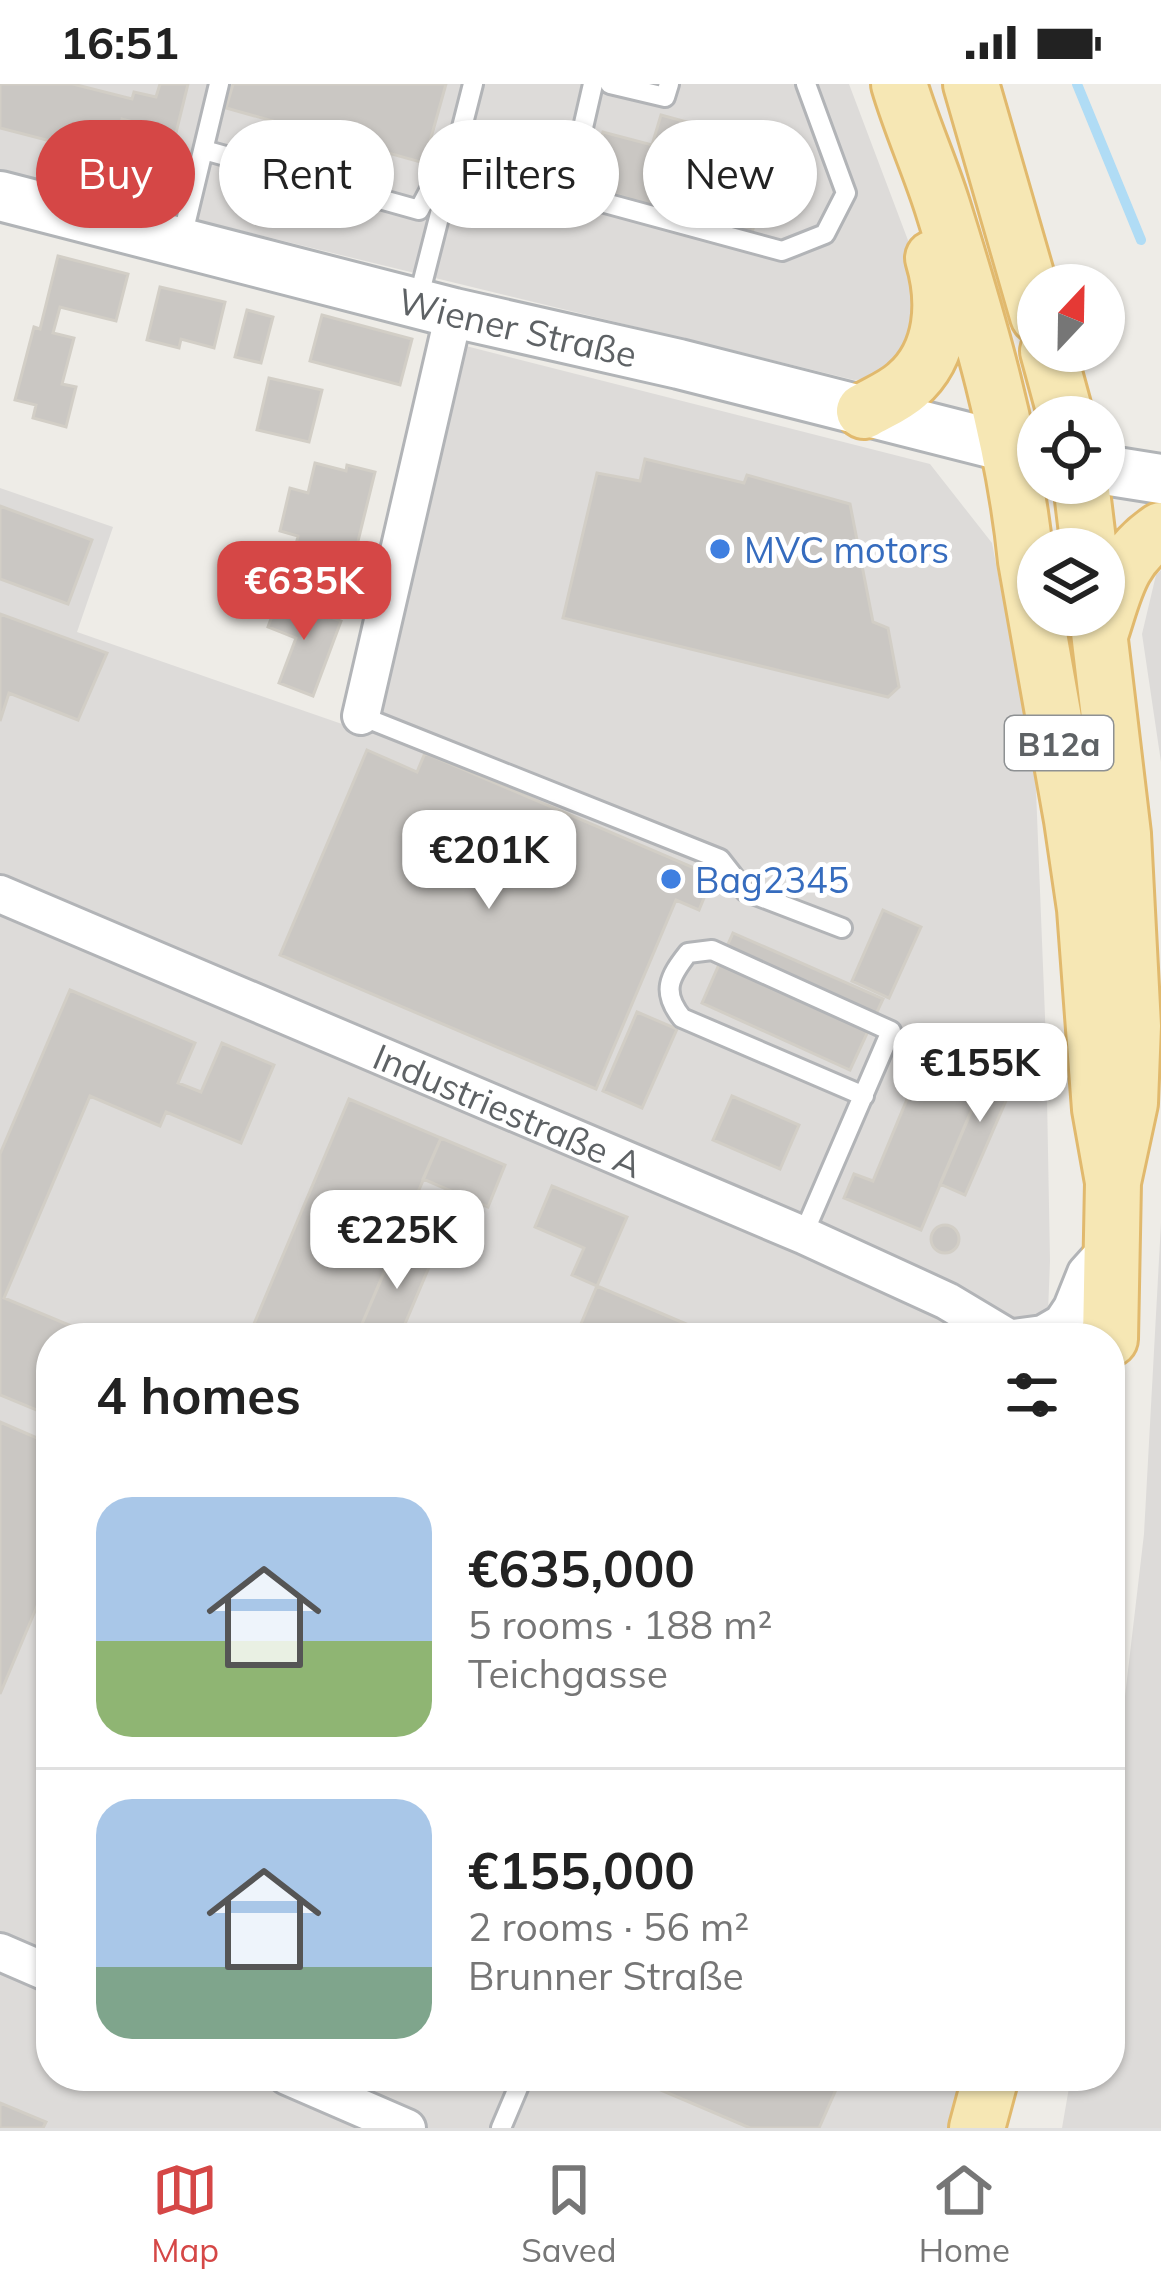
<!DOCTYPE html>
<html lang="en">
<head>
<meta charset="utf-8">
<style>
  :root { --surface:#fff; --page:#f2f2f2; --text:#222; --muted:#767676; --line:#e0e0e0; --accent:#d54746 }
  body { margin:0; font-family:Mulish,sans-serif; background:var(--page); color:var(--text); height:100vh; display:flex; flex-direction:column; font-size:45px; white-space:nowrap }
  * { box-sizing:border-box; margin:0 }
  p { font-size:39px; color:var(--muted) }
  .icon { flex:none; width:66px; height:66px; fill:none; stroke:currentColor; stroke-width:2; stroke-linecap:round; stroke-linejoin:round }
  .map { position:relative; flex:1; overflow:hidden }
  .drawer { position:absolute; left:36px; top:1239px; width:1089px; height:768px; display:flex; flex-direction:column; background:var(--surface); border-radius:48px; box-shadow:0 3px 9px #0004 }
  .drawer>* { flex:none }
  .top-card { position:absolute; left:36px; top:36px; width:1089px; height:108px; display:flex; gap:24px }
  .needle { width:78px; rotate:22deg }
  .buttons { position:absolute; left:1017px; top:180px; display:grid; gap:24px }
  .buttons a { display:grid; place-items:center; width:108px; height:108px; border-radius:50%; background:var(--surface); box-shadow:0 3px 9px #0004; font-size:60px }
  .price { position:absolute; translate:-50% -102px; padding:0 27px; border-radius:24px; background:#fff; color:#222; font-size:39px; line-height:78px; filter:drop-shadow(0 3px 6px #0008) }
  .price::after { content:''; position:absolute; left:50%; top:72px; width:36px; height:27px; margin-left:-18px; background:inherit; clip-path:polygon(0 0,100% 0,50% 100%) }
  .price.on { background:var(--accent); color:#fff }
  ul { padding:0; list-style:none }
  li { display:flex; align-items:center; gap:36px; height:300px; padding:0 60px }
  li+li { border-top:3px solid var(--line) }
  li span { display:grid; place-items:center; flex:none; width:336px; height:240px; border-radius:36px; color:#555 }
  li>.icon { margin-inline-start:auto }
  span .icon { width:144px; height:144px; fill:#fffc; stroke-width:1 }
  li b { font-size:51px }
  h2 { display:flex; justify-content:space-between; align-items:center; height:144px; padding:0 60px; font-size:51px }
  .chip { padding:0 42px; border-radius:54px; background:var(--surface); box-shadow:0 3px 9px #0004; font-size:42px; line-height:108px }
  .chip.on { background:var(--accent); color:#fff }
  .status { display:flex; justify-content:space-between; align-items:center; height:84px; padding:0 60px; background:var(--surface); direction:ltr }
  .status svg { height:33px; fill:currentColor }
  .dock { display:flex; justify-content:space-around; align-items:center; height:168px; border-top:3px solid var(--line); background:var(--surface); font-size:33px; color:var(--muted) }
  .dock a { display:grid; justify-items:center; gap:6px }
  .dock .on { color:var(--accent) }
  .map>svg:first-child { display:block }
</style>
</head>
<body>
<div class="status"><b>16:51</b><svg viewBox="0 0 49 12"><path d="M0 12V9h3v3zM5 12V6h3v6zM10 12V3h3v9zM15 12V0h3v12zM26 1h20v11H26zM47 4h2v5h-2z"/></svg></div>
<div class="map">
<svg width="1161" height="2044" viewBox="0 0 1161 2044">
  <rect width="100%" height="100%" fill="#eeece7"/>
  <path fill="#dddbd9" d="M0,0H849L926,204L924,242L886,294L854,296L0,88Z
    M458,260L930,380L992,459L1035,681L1046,958L1050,1177L1047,1254H51V1992H964L948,2044H0V404L113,443L77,548L368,649Z
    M1161,486V678L1142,550L1156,491Z
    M1161,1139V2044H1062L1071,1992H1110V1740L1144,1450Z"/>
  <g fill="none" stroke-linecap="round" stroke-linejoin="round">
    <path stroke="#b0dcf5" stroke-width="10" d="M1077,0L1141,156"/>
  </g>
  <path fill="#cac7c3" stroke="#d2cec6" stroke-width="3" d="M0,0H73L132,15L134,8L156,13L160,0H188L176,49L122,35L112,73L0,44Z
    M233,0H446L424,79L226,24Z
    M661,31L774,62L752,149L588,103L603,48L652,61Z
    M148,59L169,65L159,100L138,94Z
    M58,172L128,190L116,237L60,223L53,249L74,254L62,300L76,303L66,343L33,334L36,321L15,316L34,243L40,245Z
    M160,203L225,218L214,264L181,255L179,264L147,256Z
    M247,226L273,233L261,279L235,273Z
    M322,231L412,255L400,301L310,277Z
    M269,294L322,306L309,358L257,346Z
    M645,375L744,399L747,391L850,420L873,538L888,544L899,603L888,613L563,534L597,389L640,397Z
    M315,379L346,387L347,381L375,388L346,506L307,496L313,474L294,469L298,452L280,447L290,404L308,409Z
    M0,422L92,456L68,520L0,495Z
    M279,513L341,537L313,612L279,599L296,554L268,543Z
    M0,530L107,569L78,636L9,609L0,637Z
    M367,666L417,688L425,669L713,792L699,826L676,816L596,1005L280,871Z
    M883,826L921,843L889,914L852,897Z
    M733,849L883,915L850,986L702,919Z
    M70,906L195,959L178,999L201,1008L222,959L274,981L241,1059L166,1028L160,1042L90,1012L4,1214L100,1254H51V1332L0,1311V1070Z
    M637,928L677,945L642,1024L603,1007Z
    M947,951L995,971L921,1146L844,1114L854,1090L873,1097L922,979L933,984Z
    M995,971L1021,982L965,1111L940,1100Z
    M732,1012L799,1041L780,1085L713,1056Z
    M349,1015L441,1054L356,1254H248Z
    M441,1054L505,1081L488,1123L423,1095Z
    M552,1102L627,1133L597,1202L572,1191L584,1164L535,1143Z
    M931 1155a14 14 0 1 1 28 0a14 14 0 1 1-28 0Z
    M399,1154L435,1169L399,1254H356Z
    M597,1202L719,1254H575Z
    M0,1338L51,1360V1489L0,1610Z
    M628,1992H842L819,2044H750Z
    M0,2019L46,2038L43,2044H0Z"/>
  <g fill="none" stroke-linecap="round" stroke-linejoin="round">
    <g stroke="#b2b4b7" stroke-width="24">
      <path id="lane" d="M593,0L568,109L782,167L825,150L846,109L806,0
        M610,0L665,13L669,0
        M204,66L419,126L458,52
        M181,158L219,0
        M418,216L473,0
        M361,632L720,775L745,807L842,844
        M803,1151L891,947L712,866L688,869C669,893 661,908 682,934L864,1012
        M501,2044L523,1992"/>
    </g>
    <g stroke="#b2b4b7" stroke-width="42">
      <g id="street">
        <path d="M361,632L454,229"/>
        <path id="s1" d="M0,810L803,1151L947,1217L1009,1254"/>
        <path d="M1013,1254L1043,1250L1062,1239L1072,1224L1086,1189L1113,1159"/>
        <path d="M0,1868L51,1890"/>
        <path d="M287,1992L407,2044"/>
      </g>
    </g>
    <g stroke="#b1b4b7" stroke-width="54">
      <g id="secondary">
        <path id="s2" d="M0,112L454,229L679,280L1038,371"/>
        <path d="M1104,386L1161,395"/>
      </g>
    </g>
    <g stroke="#e1b96d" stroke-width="60">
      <path id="primary" d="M899,0C911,41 929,80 942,121C978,236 1014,356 1026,477L1072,736L1085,825L1100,1025L1113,1098
        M971,0L1038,232
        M1048,267L1066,333
        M864,327C878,319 895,312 907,301C944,269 946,217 933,174
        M1081,399L1089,465
        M1097,531L1123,750L1133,942L1130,1019L1113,1098L1110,1255
        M1100,551C1115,506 1119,474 1161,446
        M977,2044L991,1992"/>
    </g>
    <use href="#lane" stroke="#fff" stroke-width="18"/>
    <use href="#street" stroke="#fff" stroke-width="36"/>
    <use href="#secondary" stroke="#fff" stroke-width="48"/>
    <use href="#primary" stroke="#f6e7b4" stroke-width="54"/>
  </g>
  <g fill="#3f7fe0" stroke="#fff" stroke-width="4.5">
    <circle cx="720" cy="465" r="12"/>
    <circle cx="671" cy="795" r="12"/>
  </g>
  <g text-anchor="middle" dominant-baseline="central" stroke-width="10" stroke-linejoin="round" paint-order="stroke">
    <rect fill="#fff" stroke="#8e9193" stroke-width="3" x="1005" y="632" width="108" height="54" rx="9"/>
    <g font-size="33" font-weight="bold" fill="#5e6265">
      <text x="1059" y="659">B12a</text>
    </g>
    <g font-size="36" fill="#5e6265" stroke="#fff">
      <text stroke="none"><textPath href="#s2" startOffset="534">Wiener Straße</textPath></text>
      <text stroke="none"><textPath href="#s1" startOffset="552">Industriestraße A</textPath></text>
    </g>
    <g font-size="36" fill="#366cbe" stroke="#fff" text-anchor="start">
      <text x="744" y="465">MVC motors</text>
      <text x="695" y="795">Bag2345</text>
    </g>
  </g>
</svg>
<div class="buttons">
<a><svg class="needle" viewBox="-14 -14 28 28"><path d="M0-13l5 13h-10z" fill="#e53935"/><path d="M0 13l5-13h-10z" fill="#767676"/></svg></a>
<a><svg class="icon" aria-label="locate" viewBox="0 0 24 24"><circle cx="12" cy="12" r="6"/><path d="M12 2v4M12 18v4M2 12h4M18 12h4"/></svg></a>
<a><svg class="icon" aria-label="layers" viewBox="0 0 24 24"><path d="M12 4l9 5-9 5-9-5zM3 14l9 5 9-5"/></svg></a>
</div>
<b class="price on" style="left:304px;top:559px">€635K</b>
<b class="price" style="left:489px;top:828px">€201K</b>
<b class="price" style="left:980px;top:1041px">€155K</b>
<b class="price" style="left:397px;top:1208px">€225K</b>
<div class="top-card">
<a class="chip on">Buy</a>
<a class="chip">Rent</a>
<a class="chip">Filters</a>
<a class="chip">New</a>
</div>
<section class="drawer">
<h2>4 homes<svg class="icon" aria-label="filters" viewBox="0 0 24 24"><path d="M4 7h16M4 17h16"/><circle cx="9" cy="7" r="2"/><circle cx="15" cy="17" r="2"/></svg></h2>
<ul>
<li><span style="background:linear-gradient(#a9c7e8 60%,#8fb573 0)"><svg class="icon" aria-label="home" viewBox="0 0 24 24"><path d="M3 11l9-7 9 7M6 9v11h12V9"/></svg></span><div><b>€635,000</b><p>5 rooms · 188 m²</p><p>Teichgasse</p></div></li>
<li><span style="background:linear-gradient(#a9c7e8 70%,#7fa58c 0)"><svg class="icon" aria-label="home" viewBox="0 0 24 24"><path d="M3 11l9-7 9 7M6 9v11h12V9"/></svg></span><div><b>€155,000</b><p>2 rooms · 56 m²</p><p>Brunner Straße</p></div></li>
</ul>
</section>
</div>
<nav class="dock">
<a class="on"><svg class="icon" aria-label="map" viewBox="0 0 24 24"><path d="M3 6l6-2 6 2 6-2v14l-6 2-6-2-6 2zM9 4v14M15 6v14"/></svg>Map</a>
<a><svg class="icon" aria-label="saved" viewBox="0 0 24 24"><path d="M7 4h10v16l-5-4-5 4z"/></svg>Saved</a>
<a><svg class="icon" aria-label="home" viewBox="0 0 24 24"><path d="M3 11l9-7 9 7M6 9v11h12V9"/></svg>Home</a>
</nav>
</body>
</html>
